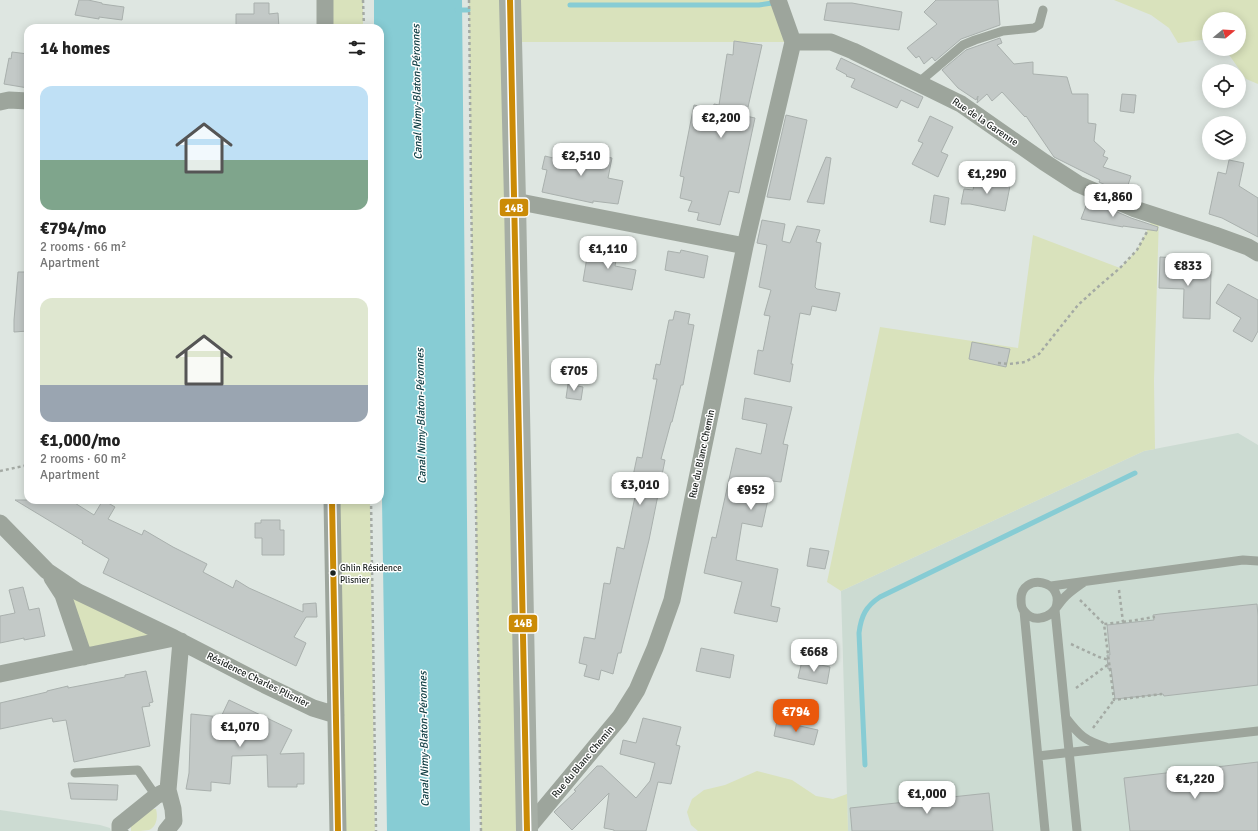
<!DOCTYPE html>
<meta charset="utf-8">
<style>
:root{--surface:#fff;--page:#f6f6f6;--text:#222;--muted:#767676;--accent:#ea580c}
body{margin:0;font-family:Signika,sans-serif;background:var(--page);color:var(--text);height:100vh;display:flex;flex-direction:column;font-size:15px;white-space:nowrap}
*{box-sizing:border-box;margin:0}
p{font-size:13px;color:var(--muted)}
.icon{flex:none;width:22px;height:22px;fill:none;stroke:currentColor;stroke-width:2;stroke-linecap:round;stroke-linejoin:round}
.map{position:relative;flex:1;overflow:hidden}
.drawer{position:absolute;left:24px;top:24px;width:360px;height:480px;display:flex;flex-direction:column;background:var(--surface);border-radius:12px;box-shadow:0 2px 10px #0003}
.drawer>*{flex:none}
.needle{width:26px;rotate:72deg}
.fabs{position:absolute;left:1202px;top:12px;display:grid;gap:8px}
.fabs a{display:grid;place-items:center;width:44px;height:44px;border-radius:50%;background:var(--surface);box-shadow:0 2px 10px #0003;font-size:20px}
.price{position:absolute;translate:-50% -34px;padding:0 9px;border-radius:8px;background:#fff;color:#222;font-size:13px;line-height:26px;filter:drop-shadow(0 1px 2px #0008)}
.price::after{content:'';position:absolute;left:50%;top:24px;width:12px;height:9px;margin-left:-6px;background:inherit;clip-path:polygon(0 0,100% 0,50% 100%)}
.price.selected{background:var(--accent);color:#fff}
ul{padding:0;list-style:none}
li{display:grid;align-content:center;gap:8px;height:212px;padding:0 16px}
li span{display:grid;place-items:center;height:124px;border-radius:12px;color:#555}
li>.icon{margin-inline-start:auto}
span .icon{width:72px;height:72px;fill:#fffc;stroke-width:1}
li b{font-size:17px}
h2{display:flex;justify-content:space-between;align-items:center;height:48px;padding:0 16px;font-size:17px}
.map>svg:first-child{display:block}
</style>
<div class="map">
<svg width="1258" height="831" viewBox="0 0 1258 831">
<rect width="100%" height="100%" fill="#dee6e1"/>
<path fill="#ccdbd2" d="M1238,433L1258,445V831H848L841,591L1144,451Z
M0,810L100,825L110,828L111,831H0Z"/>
<path fill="#d9e2bc" d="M325,0H363V28H325Z
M469,0H778L793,42H510L526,831H481L471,189Z
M1114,0H1258V84L1246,79L1225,49H1239V19H1209V39L1178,43L1169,28L1151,15Z
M1154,215L1159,216L1154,381L1155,449L1144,451L841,591L827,582L880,327L1018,348L1033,235L1120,268L1137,250L1146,233Z
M332,500H370L375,831H338Z
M78,592L158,630L157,641L84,657L66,603Z
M757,771L792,780L816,796L833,799L847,794L848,831H698L691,825L687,812L692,799L704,790L725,785Z
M150,809H156C158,816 157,827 149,830C144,831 136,831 131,831V825Z"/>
<path fill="#87ccd4" d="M374,0H462L470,831H387L380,367V28H374Z"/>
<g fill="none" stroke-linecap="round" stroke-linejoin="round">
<path stroke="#87ccd4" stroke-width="5" d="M570,5H759L772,3
M457,10H468
M865,765L859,633C861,616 866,606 880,597L1135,473"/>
</g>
<path fill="#c3c9c7" stroke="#a9b0ad" d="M79,0H88L102,3V4L124,7L122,20L99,17V19L75,15Z
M936,0H998L1000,25L961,39L935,61L932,57L924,64L919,56L916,58L907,48L937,24L924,12Z
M254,3H269V14L278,13L279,28H236V14H254Z
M827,3H852L902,12L899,30L824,20Z
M1000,38L1002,43L997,45L1014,64L1033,62V74L1067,77L1072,94H1088V123L1096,124L1094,141L1105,151L1103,156L1108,158L1103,167L1131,176L1125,194L1099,182L1100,180L1054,157L1026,116L1025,117L1002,92L992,101L987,94L977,103L978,96L976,100L958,88L942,70L966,50Z
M734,41L762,45L746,116L755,118L739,193L729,191L720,225L697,220L699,213L688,211L692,201L680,198L684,177L680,176L694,105L713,109L714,104L719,105L727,54L733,55Z
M12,52L28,54V88L4,84L9,58L11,59Z
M841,58L923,97L918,108L901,100L897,108L851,87L855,79L846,76L847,75L836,69Z
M1122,94L1136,95L1134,113L1120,111Z
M786,115L807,120L790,200L767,197Z
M930,116L953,127L941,152L948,155L938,177L912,164L923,143L918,141Z
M555,149L577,154V151L612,158L608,178L623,181L618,204L593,201V203L542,192L547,170L542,169L545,156L553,158Z
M826,157L831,158L824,204L807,202Z
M1229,160L1244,163L1239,186L1258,198V237L1222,218L1209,214L1218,172L1226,174Z
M975,180L1010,186L1005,211L970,204H961L964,189L973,190Z
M934,195L949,198L945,225L930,222Z
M1092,201L1131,218L1158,227L1157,231L1123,226V227L1081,219L1086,206L1090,207Z
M762,220L785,224L782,241L790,243L797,226L820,230L816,242L821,243L815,287L817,289L840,293L836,311L812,306L810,315L800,313L791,364H793L790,382L754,374L758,350L763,351L770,316L764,315L771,290L759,287L767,245L757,243Z
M599,246L618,250L615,266L636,270L632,290L583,281L587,257L596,259Z
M681,250L708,256L704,278L665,270L668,251L680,253Z
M1160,257L1176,258V265L1198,266L1197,270L1211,271L1210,319L1183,318L1184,289L1159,288Z
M18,272H28V331L14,332V320Z
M1228,284L1258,300V331L1252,342L1233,331L1241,318L1216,303Z
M675,311L690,314L688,324L694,325L683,385H681L672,422H671L661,459L665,460L649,540L622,648L621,653H618L613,674L601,670L599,680L584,676L587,665L579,663L584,637L595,639L604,583L610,584L617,547L624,549L639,478L633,476L637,457L642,458L657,379H653L656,364L660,365L669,320H673Z
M972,342L1010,349L1006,367L969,359Z
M568,384L583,387L581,400L566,398Z
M745,398L792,407L783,444L788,445L781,482L772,481L762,527L742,523L736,560L778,569L771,606L780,608L777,622L734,613L742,582L704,573L712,537L716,538L736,448L761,454L767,424L742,419Z
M15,500H70L94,515L103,500L115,507L108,519L142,535L144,530L173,547L207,564L203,572L233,588L236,580L249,588L303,612V604L316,603L317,617H306L294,637L306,643L296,666L103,573L109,559L82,543L83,541Z
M261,520H280V530H284V555H262V538H255V523H261Z
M810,548L829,551L825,569L807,566Z
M23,587L29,610L39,608L45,636L24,640V638L0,643V616L15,613L9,590Z
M1257,604L1258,616V685L1164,696L1163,694L1115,699L1111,668L1108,669L1107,655H1110L1107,625L1154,620L1153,615L1160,614Z
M701,648L734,655L730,678L696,671Z
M802,661L830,667L827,684L798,678Z
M146,671L153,702L149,703L150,706L142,707L150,746L74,762L66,720L53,722L52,718L0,729V703L47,692V691L68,686V688L125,677V675Z
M229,700L292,730L280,754L304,753V784H297V787H268L267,755L232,756L230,784L211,782V791L186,789L189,773L191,714L221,717Z
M643,718L681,727L676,745L680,746L671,784L658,782L646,831H614V830L604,828L609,793L572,830L554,812L576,791L574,790L597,766H602L636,798L650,781L655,763L620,754L623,740L636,743Z
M777,721L818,730L814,745L774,736Z
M1258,762V831H1130L1124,778Z
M68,783L118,785L117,800L71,799Z
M989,793L993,831H852L850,808Z"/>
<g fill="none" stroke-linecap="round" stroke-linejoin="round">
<path stroke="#a4aaa4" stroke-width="2.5" stroke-dasharray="3 3" stroke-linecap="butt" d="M363,0L364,28
M469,0L471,189L481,831
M998,363L1009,364L1025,362L1039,354L1078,305L1099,286L1120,268L1137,250L1148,230
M0,471L28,465
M371,500L376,831
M1119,590L1123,622L1104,624L1114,700L1162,694
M1080,600L1104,624
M1123,622L1155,617
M1071,644L1099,657L1109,660
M1076,688L1109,664
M1093,728L1114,700"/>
<path stroke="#9da59c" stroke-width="9" d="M918,83L963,45L975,40L1003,31L1034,28L1039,25L1043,10
M1051,586L1243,560L1258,561
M1024,611L1045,831
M1066,718C1079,735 1085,741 1106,747
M1038,756L1258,731
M75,773L138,770L156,796
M1077,831L1055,610C1068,579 1020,572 1021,600C1021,604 1022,609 1024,611C1028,616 1034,619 1040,618C1052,617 1056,607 1063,599C1069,592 1077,587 1084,582"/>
<path stroke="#9da59c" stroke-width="17" d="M325,0V28
M778,0L793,42
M793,42H831L853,51L961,104L1044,162L1078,184L1135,209L1215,235L1248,247L1258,253
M0,102L9,100L28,101
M515,201L745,246
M332,500L338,831
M0,523L47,571L78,592L174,638L265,685L313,708L336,715
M52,578L63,595L84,657
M0,674L174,638
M527,829L620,717L637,690L655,648L672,600L745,246L793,42
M120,831V825L156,796L168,790
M166,831L174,821L173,809L168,790L181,641"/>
<path stroke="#a6aea5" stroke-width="22" d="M510,0L515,201L527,831"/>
<g stroke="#fff" stroke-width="9">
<path id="bus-1" d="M510,0L527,831
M332,500L338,831"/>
</g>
<use href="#bus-1" stroke="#cb8b06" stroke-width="6"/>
</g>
<circle fill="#1b211e" stroke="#fff" stroke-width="1.5" cx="333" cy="573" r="3.5"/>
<g text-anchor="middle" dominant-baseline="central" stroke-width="3" stroke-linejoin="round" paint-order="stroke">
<g font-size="9" fill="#1b211e" stroke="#fff" text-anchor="start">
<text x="340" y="568">Ghlin Résidence<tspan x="340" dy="12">Plisnier</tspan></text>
</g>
<g font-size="10" fill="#1b211e" stroke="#fff">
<text transform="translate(985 122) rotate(34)">Rue de la Garenne</text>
<text transform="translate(702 454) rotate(-78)">Rue du Blanc Chemin</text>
<text transform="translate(258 680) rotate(26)">Résidence Charles Plisnier</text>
<text transform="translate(583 762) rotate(-50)">Rue du Blanc Chemin</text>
</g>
<g font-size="11" font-style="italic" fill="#0c3a40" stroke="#fff">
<text transform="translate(417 92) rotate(-91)">Canal Nimy-Blaton-Péronnes</text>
<text transform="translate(421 416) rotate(-91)">Canal Nimy-Blaton-Péronnes</text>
<text transform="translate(424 739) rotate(-91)">Canal Nimy-Blaton-Péronnes</text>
</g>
</g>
<g stroke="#fff" stroke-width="1.5">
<rect x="499" y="198" width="30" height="19" rx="4" fill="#cb8b06"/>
<rect x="508" y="614" width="30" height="19" rx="4" fill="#cb8b06"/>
</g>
<g font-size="11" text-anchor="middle" font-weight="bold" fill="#fff">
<text x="514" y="212">14B</text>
<text x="523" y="627">14B</text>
</g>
</svg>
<div class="fabs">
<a><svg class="needle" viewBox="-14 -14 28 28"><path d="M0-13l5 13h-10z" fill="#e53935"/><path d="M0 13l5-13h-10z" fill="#767676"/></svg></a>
<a><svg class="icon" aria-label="locate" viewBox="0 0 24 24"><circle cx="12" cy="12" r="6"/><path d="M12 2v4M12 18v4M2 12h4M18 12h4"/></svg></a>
<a><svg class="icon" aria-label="layers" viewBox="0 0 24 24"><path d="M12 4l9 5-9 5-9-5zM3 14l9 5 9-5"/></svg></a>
</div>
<b class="price" style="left:721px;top:139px">€2,200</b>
<b class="price" style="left:581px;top:177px">€2,510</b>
<b class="price" style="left:987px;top:195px">€1,290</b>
<b class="price" style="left:1113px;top:218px">€1,860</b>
<b class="price" style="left:608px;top:270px">€1,110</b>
<b class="price" style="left:1188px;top:287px">€833</b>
<b class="price" style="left:574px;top:392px">€705</b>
<b class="price" style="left:640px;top:506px">€3,010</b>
<b class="price" style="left:751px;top:511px">€952</b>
<b class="price" style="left:814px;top:673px">€668</b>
<b class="price selected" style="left:796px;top:733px">€794</b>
<b class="price" style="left:240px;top:748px">€1,070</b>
<b class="price" style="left:1195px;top:800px">€1,220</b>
<b class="price" style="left:927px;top:815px">€1,000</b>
<section class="drawer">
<h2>14 homes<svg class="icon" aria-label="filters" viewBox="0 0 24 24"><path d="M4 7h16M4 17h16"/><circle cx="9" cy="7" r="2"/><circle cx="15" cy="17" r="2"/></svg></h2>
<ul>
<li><span style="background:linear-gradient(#bfe0f5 60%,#7fa58c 0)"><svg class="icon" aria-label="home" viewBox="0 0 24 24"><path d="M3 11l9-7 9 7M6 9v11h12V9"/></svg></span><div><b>€794/mo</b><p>2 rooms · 66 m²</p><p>Apartment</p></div></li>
<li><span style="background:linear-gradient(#dfe7d0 70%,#9aa5b1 0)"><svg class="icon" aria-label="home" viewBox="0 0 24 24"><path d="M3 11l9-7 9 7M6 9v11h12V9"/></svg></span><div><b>€1,000/mo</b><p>2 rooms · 60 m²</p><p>Apartment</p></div></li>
</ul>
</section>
</div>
